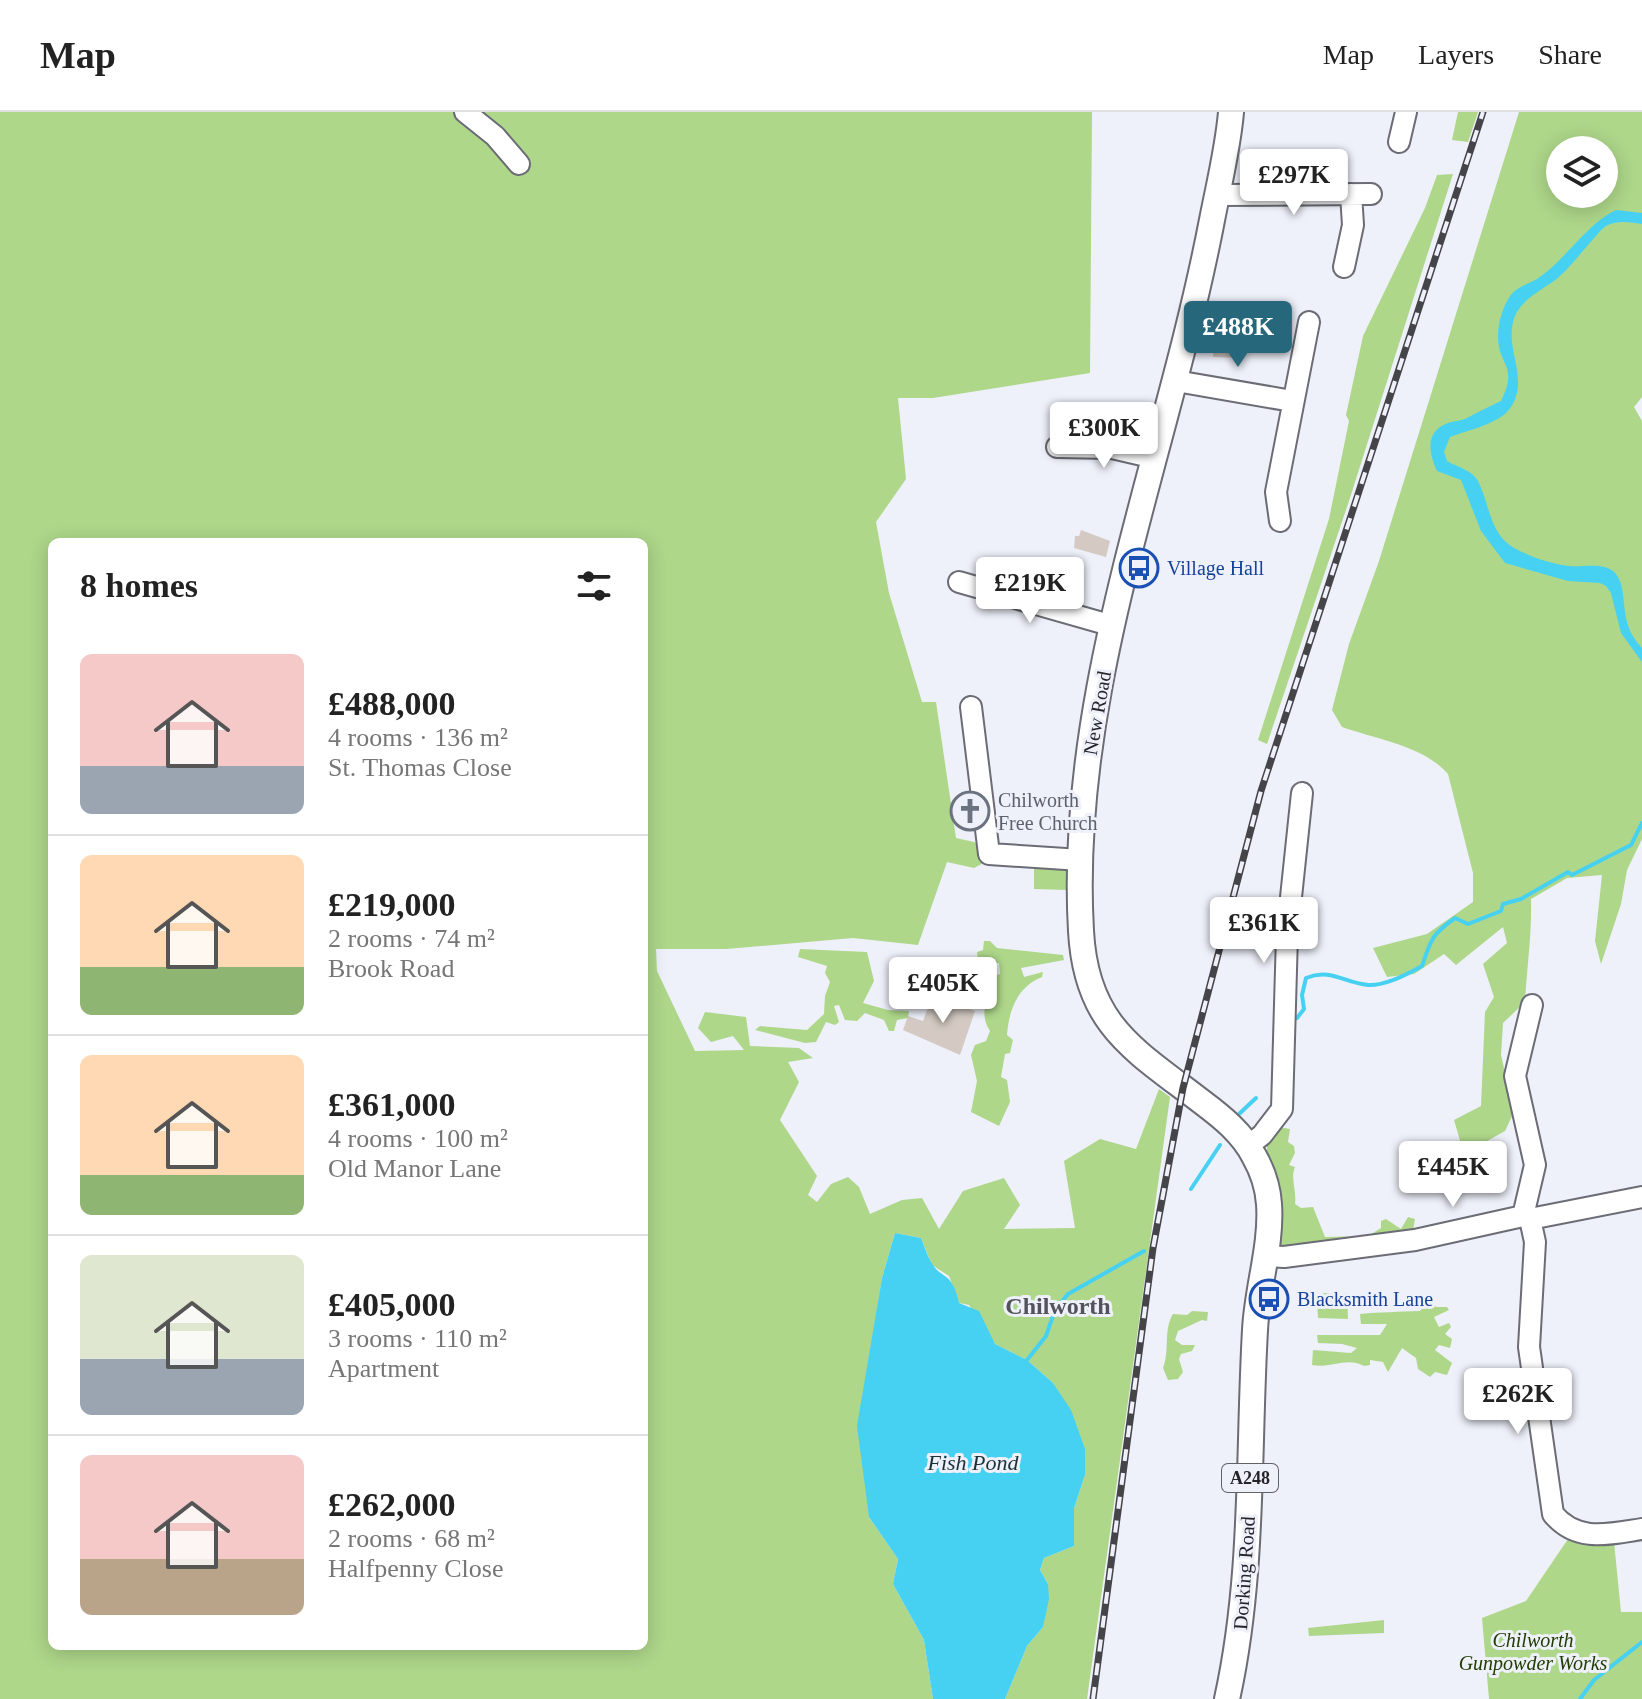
<!DOCTYPE html>
<meta charset="utf-8">
<style>
:root{--surface:#fff;--page:#f2f2f2;--text:#222;--muted:#767676;--line:#e0e0e0;--accent:#27677b}
body{margin:0;font-family:Georgia,serif;background:var(--page);color:var(--text);height:100vh;display:flex;flex-direction:column;font-size:30px;white-space:nowrap}
*{box-sizing:border-box;margin:0}
p{font-size:26px;color:var(--muted)}
.icon{flex:none;width:44px;height:44px;fill:none;stroke:currentColor;stroke-width:2;stroke-linecap:round;stroke-linejoin:round}
.map{position:relative;flex:1;overflow:hidden}
.drawer{position:absolute;left:48px;top:426px;width:600px;height:1112px;display:flex;flex-direction:column;background:var(--surface);border-radius:12px;box-shadow:0 4px 20px #0003}
.drawer>*{flex:none}
.controls{position:absolute;left:1546px;top:24px;display:grid;gap:16px}
.controls a{display:grid;place-items:center;width:72px;height:72px;border-radius:50%;background:var(--surface);box-shadow:0 4px 20px #0003;font-size:40px}
.price{position:absolute;translate:-50% -68px;padding:0 18px;border-radius:8px;background:#fff;color:#222;font-size:26px;line-height:52px;filter:drop-shadow(0 2px 4px #0008)}
.price::after{content:'';position:absolute;left:50%;top:48px;width:24px;height:18px;margin-left:-12px;background:inherit;clip-path:polygon(0 0,100% 0,50% 100%)}
.price.selected{background:var(--accent);color:#fff}
ul{padding:0;list-style:none}
li{display:flex;align-items:center;gap:24px;height:200px;padding:0 32px}
li+li{border-top:2px solid var(--line)}
li span{display:grid;place-items:center;flex:none;width:224px;height:160px;border-radius:12px;color:#555}
li>.icon{margin-inline-start:auto}
span .icon{width:96px;height:96px;fill:#fffc;stroke-width:1}
li b{font-size:34px}
h2{display:flex;justify-content:space-between;align-items:center;height:96px;padding:0 32px;font-size:34px}
header{display:flex;align-items:center;gap:48px;box-sizing:border-box;height:112px;padding:0 40px;background:var(--surface);border-bottom:2px solid var(--line)}
header strong{font-size:38px}
nav{display:flex;gap:44px;margin-inline-start:auto;font-size:28px}
.map>svg:first-child{display:block}
</style>
<header>
<strong>Map</strong>
<nav><a>Map</a><a>Layers</a><a>Share</a></nav>
</header>
<div class="map">
<svg width="1642" height="1587" viewBox="0 0 1642 1587">
<rect width="100%" height="100%" fill="#eef0fa"/>
<path fill="#aed78a" fill-rule="evenodd" d="M0,0H454L482,22L469,0H1092L1090,261L933,286H898L906,367L876,410L889,481L922,590H936L956,726L974,730L995,745L974,756L947,750L918,833L853,826L726,837H656L657,859L695,939L744,938L733,924L711,930L698,916L705,900L746,905L750,934L799,936L813,946L788,950L799,970L780,1008L817,1064L808,1083L817,1090L831,1072L848,1065L859,1075L870,1102L902,1088L922,1086L939,1117L963,1079L1004,1066L1020,1093L1004,1117L1075,1116L1064,1049L1100,1027L1136,1037L1159,977L1170,985L1087,1587H1005L1027,1534L1043,1515L1048,1472L1040,1458L1044,1446L1074,1434V1396L1085,1363L1053,1271L1027,1248L995,1232L969,1193L959,1191L949,1164L932,1153L921,1126L895,1121L882,1166L874,1218L869,1405L898,1447L893,1472L924,1528L933,1587H0ZM52,430H644V1534H52Z
M1458,0H1478L1468,30L1452,28Z
M1519,0H1642V285L1634,295L1642,309V727L1627,758L1621,792L1601,852L1595,829L1602,763L1567,766L1531,787C1532,821 1527,855 1525,890L1503,911L1501,943L1514,1000L1505,1019L1464,1042L1454,1008L1481,994L1485,900L1494,885L1483,852L1507,831L1503,815L1456,853L1444,842L1414,862L1387,865L1373,836L1427,822L1473,790V761L1448,662C1424,634 1376,627 1342,615L1332,598L1349,532L1379,449ZM1560,38H1604V82H1560Z
M1453,62L1349,389L1267,632L1258,628L1329,407L1349,309L1346,303L1363,224L1425,96L1437,63Z
M1034,751L1067,752V778L1034,777Z
M984,829H990L997,836L1063,843L1064,848L1021,856L1024,865L1043,860L1042,865C1017,875 1009,898 1007,923L1013,928L1010,941L1005,942L1001,965L1007,968L1010,990L999,1014L971,1000L977,969L971,943L975,933L986,929L990,919C979,902 987,891 991,874L965,879L963,873L1000,862L999,851L986,852L978,848L977,840L983,838Z
M800,837L867,840L874,869L863,891L888,898L909,899L908,906L897,908L894,919H889L884,908L865,901L857,909L845,908L839,893L834,894L839,910L835,913L826,910L816,930L805,931L755,918L760,914L807,918L824,902L825,884L830,870L825,861L827,854L798,845Z
M1267,1013L1290,1017L1288,1030L1294,1034L1295,1041L1289,1053L1295,1055C1290,1066 1297,1080 1295,1092L1301,1096L1313,1095L1325,1125L1368,1124L1381,1116V1109L1386,1107L1401,1117L1408,1105L1415,1107L1412,1124L1281,1141L1267,1046Z
M1323,1181H1347L1348,1207L1318,1206L1317,1189Z
M1425,1184H1430L1436,1195H1447L1449,1198L1434,1205L1439,1215L1449,1211L1451,1215L1445,1222L1452,1227L1450,1236L1439,1233L1435,1238L1452,1251L1447,1263L1435,1260L1430,1265L1418,1257L1416,1246L1402,1236L1388,1260L1383,1250L1370,1248V1253L1364,1254C1347,1244 1329,1257 1312,1253L1313,1238L1351,1241L1357,1236L1342,1232L1318,1231L1317,1223H1380L1387,1212H1361L1360,1202C1381,1200 1398,1200 1420,1199L1424,1194Z
M1192,1199L1208,1200L1207,1209L1202,1208L1178,1219L1175,1228L1182,1233H1195L1192,1239L1181,1242L1179,1247L1183,1260L1178,1267L1168,1268L1163,1256C1170,1239 1163,1218 1173,1202L1187,1203Z
M1568,1427L1614,1430L1621,1500H1642V1587H1489L1482,1506L1526,1489Z
M1384,1508V1521L1309,1524L1308,1516Z"/>
<path fill="#46d1f3" d="M1616,98L1642,101V112C1630,110 1617,108 1606,114C1600,117 1571,155 1560,164C1544,178 1518,187 1513,210C1506,240 1529,267 1511,295C1500,312 1468,318 1450,325L1444,340L1447,349C1457,355 1472,358 1478,369C1490,392 1489,423 1516,437C1531,445 1552,452 1569,454C1583,456 1605,449 1616,462C1630,481 1616,509 1642,536V550L1621,521L1611,481L1606,474L1600,471L1568,469L1505,451L1481,419L1461,368L1437,359C1429,341 1424,320 1448,311C1454,309 1461,309 1467,306C1478,300 1490,294 1501,289C1519,253 1498,254 1498,224C1498,211 1503,193 1511,183C1517,175 1528,172 1537,167C1567,147 1584,114 1616,98Z
M895,1121L921,1126C924,1133 927,1143 931,1150C942,1169 952,1158 959,1191L979,1199L995,1232L1027,1248L1053,1271L1071,1298L1085,1337V1363L1074,1396V1434L1044,1446L1040,1458L1048,1472L1049,1487L1043,1515L1027,1534L1005,1587H933L924,1528L893,1472L898,1447L869,1405L857,1314L882,1166Z"/>
<g fill="none" stroke-linecap="round" stroke-linejoin="round">
<path stroke="#46d1f3" stroke-width="4" d="M1297,906L1304,897L1302,883L1306,866C1331,856 1344,871 1368,873C1384,874 1408,862 1422,854C1431,828 1431,823 1455,806L1468,812L1501,799L1503,792L1521,787L1568,760L1572,763L1631,733L1642,711
M1239,1002L1256,986
M1191,1077L1220,1033
M1027,1248L1046,1224L1055,1198L1068,1182L1144,1139
M1580,1587L1594,1568L1642,1530"/>
</g>
<path fill="#d4cac3" d="M1247,54L1282,57V68L1247,69Z
M1214,215H1233V227L1259,228V241H1241V246L1213,245Z
M1081,418L1110,429L1106,445L1074,436L1075,424H1079Z
M935,885L975,899L960,943L903,918L908,904L923,909L930,890L933,891Z"/>
<g fill="none" stroke-linecap="round" stroke-linejoin="round">
<g stroke="#6b6c75" stroke-width="24">
<path id="minor" d="M465,0L495,24L519,52
M1399,30L1406,0
M1217,83L1371,82
M1344,155L1353,113L1351,82
M1176,269L1292,289
M1057,335L1112,336L1155,346
M1280,409L1276,380L1309,210
M959,470L1113,514
M971,595L989,742L1081,748
M1248,1034L1262,1023L1282,997L1287,823L1302,681
M1523,1104L1535,1053L1515,964L1532,893
M1530,1107L1535,1130L1529,1235L1553,1402C1577,1431 1609,1422 1642,1417
M1264,1144L1284,1145L1415,1128L1523,1104L1530,1107L1642,1085"/>
</g>
<g stroke="#6b6c75" stroke-width="28">
<path id="major" d="M1227,1587C1254,1465 1248,1341 1255,1218C1257,1176 1272,1133 1269,1092C1268,1076 1262,1058 1254,1044C1242,1021 1222,1005 1202,990C1135,938 1086,914 1081,819C1067,576 1167,343 1212,108C1219,72 1228,36 1231,0"/>
</g>
<use href="#minor" stroke="#fff" stroke-width="20"/>
<use href="#major" stroke="#fff" stroke-width="24"/>
<g stroke="#444449" stroke-width="7">
<path id="rail" d="M1093,1587L1153,1136L1183,976L1261,679L1483,0"/>
</g>
<use href="#rail" stroke="#eef0fa" stroke-width="4" stroke-dasharray="12" stroke-linecap="butt"/>
</g>
<defs>
<g id="bus-ring" transform="scale(2)"><circle r="9.5" fill="#eef0fa" stroke="#1a4fb4" stroke-width="1.5"/><path d="M-5-6H5V4H4V6H2V4H-2V6H-4V4H-5ZM-3.5-4V0h7V-4ZM-3.5 1.2v1.5H-2V1.2ZM2 1.2v1.5H3.5V1.2Z" fill="#1a4fb4"/></g>
<g id="church-ring" transform="scale(2)"><circle r="9.5" fill="#eef0fa" stroke="#6b7280" stroke-width="1.5"/><path d="M-1.2-6h2.4v3.5h3.3v2.4h-3.3V6h-2.4V-.1h-3.3v-2.4h3.3Z" fill="#6b7280"/></g>
</defs>
<g fill-rule="evenodd">
<use href="#bus-ring" x="1139" y="456"/>
<use href="#church-ring" x="970" y="699"/>
<use href="#bus-ring" x="1269" y="1187"/>
</g>
<g text-anchor="middle" dominant-baseline="central" stroke-width="6" stroke-linejoin="round" paint-order="stroke">
<rect fill="#eef0fa" stroke="#616268" stroke-width="2" x="1222" y="1352" width="56" height="28" rx="6"/>
<g font-size="18" font-weight="bold" fill="#252529">
<text x="1250" y="1366">A248</text>
</g>
<g font-size="20" fill="#164399" stroke="#eef0fa" text-anchor="start">
<text x="1167" y="456">Village Hall</text>
<text x="1297" y="1187">Blacksmith Lane</text>
</g>
<g font-size="20" fill="#252529" stroke="#eef0fa">
<text transform="translate(1097 601) rotate(-80)">New Road</text>
<text transform="translate(1244 1461) rotate(-86)">Dorking Road</text>
</g>
<g font-size="20" fill="#5b616d" stroke="#eef0fa" text-anchor="start">
<text x="998" y="688">Chilworth<tspan x="998" dy="23">Free Church</tspan></text>
</g>
<g font-size="20" font-style="italic" fill="#223d00" stroke="#eef0fa">
<text x="1533" y="1528">Chilworth<tspan x="1533" dy="23">Gunpowder Works</tspan></text>
</g>
<g font-size="22" font-style="italic" fill="#1a3137" stroke="#eef0fa">
<text x="973" y="1350">Fish Pond</text>
</g>
<g font-size="24" font-weight="bold" fill="#52535b" stroke="#eef0fa">
<text x="1058" y="1194">Chilworth</text>
</g>
</g>
</svg>
<div class="controls">
<a><svg class="icon" aria-label="layers" viewBox="0 0 24 24"><path d="M12 4l9 5-9 5-9-5zM3 14l9 5 9-5"/></svg></a>
</div>
<b class="price" style="left:1294px;top:105px">£297K</b>
<b class="price selected" style="left:1238px;top:257px">£488K</b>
<b class="price" style="left:1104px;top:358px">£300K</b>
<b class="price" style="left:1030px;top:513px">£219K</b>
<b class="price" style="left:1264px;top:853px">£361K</b>
<b class="price" style="left:943px;top:913px">£405K</b>
<b class="price" style="left:1453px;top:1097px">£445K</b>
<b class="price" style="left:1518px;top:1324px">£262K</b>
<section class="drawer">
<h2>8 homes<svg class="icon" aria-label="filters" viewBox="0 0 24 24"><path d="M4 7h16M4 17h16"/><circle cx="9" cy="7" r="2"/><circle cx="15" cy="17" r="2"/></svg></h2>
<ul>
<li><span style="background:linear-gradient(#f6c9c9 70%,#9aa5b1 0)"><svg class="icon" aria-label="home" viewBox="0 0 24 24"><path d="M3 11l9-7 9 7M6 9v11h12V9"/></svg></span><div><b>£488,000</b><p>4 rooms · 136 m²</p><p>St. Thomas Close</p></div></li>
<li><span style="background:linear-gradient(#ffd9b3 70%,#8fb573 0)"><svg class="icon" aria-label="home" viewBox="0 0 24 24"><path d="M3 11l9-7 9 7M6 9v11h12V9"/></svg></span><div><b>£219,000</b><p>2 rooms · 74 m²</p><p>Brook Road</p></div></li>
<li><span style="background:linear-gradient(#ffd9b3 75%,#8fb573 0)"><svg class="icon" aria-label="home" viewBox="0 0 24 24"><path d="M3 11l9-7 9 7M6 9v11h12V9"/></svg></span><div><b>£361,000</b><p>4 rooms · 100 m²</p><p>Old Manor Lane</p></div></li>
<li><span style="background:linear-gradient(#dfe7d0 65%,#9aa5b1 0)"><svg class="icon" aria-label="home" viewBox="0 0 24 24"><path d="M3 11l9-7 9 7M6 9v11h12V9"/></svg></span><div><b>£405,000</b><p>3 rooms · 110 m²</p><p>Apartment</p></div></li>
<li><span style="background:linear-gradient(#f6c9c9 65%,#b9a48a 0)"><svg class="icon" aria-label="home" viewBox="0 0 24 24"><path d="M3 11l9-7 9 7M6 9v11h12V9"/></svg></span><div><b>£262,000</b><p>2 rooms · 68 m²</p><p>Halfpenny Close</p></div></li>
</ul>
</section>
</div>
